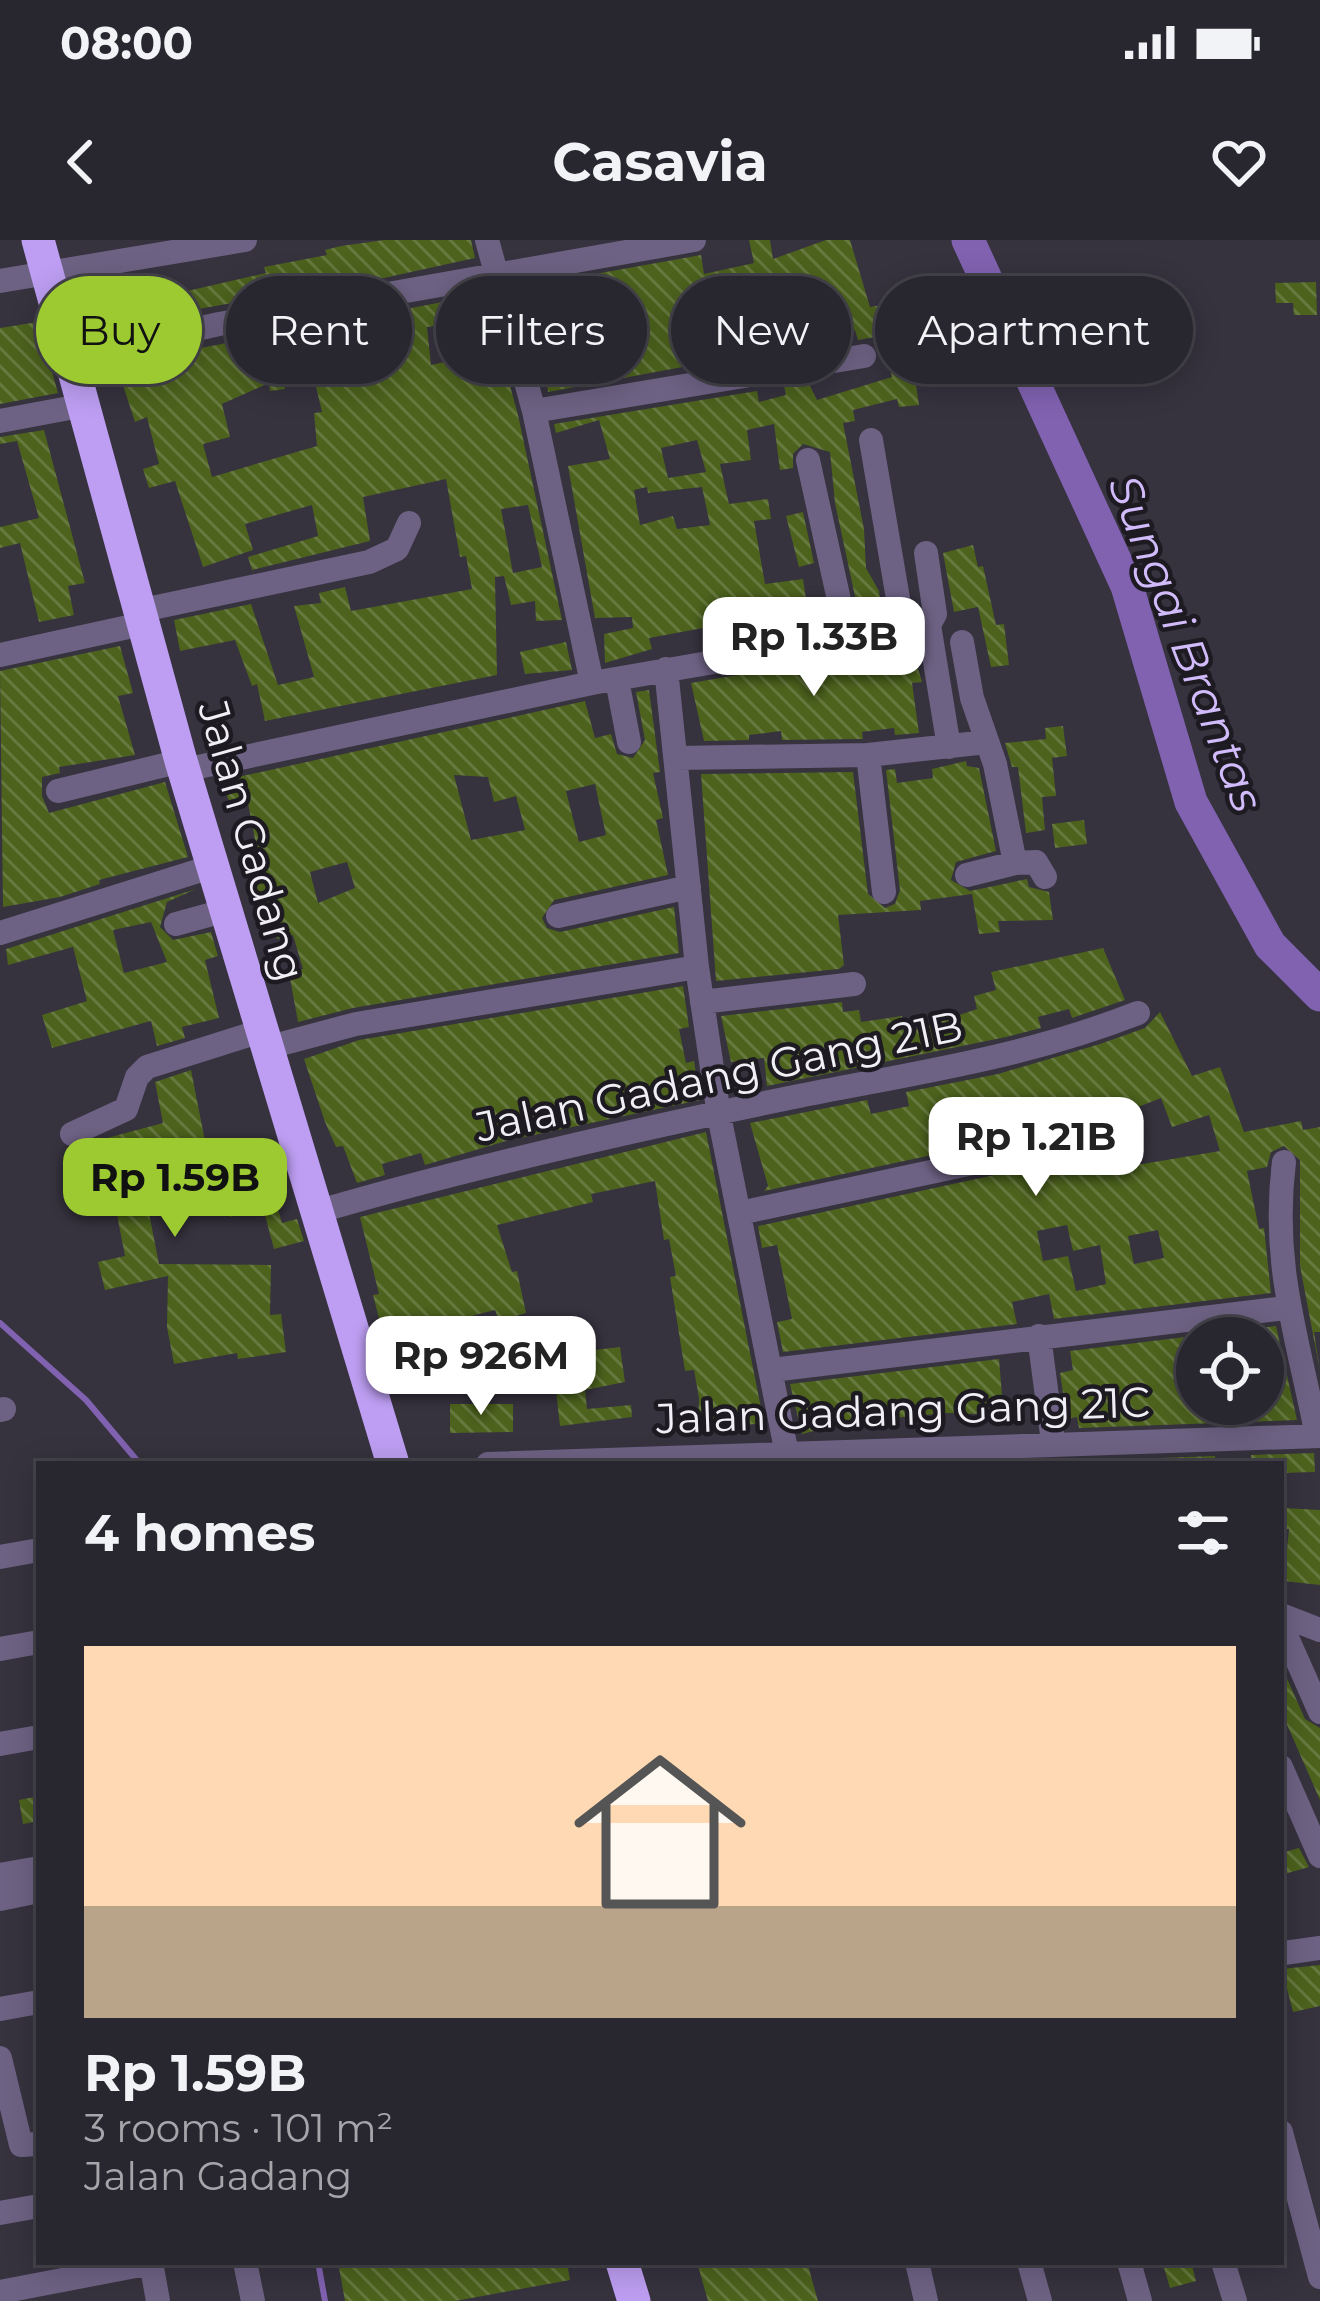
<!DOCTYPE html>
<meta charset="utf-8">
<style>
:root{--surface:#28262e;--page:#302e36;--text:#f1f3f6;--muted:#a5a5aa;--line:#44434a;--accent:#9dca30}
body{margin:0;font-family:Montserrat,sans-serif;background:var(--page);color:var(--text);height:100vh;display:flex;flex-direction:column;font-size:45px;white-space:nowrap}
*{box-sizing:border-box;margin:0}
p{font-size:39px;color:var(--muted)}
.icon{flex:none;width:66px;height:66px;fill:none;stroke:currentColor;stroke-width:2;stroke-linecap:round;stroke-linejoin:round}
.map{position:relative;flex:1;overflow:hidden}
.panel{position:absolute;left:36px;top:1221px;width:1248px;height:804px;display:flex;flex-direction:column;background:var(--surface);border-radius:0px;box-shadow:0 6px 30px #0003,0 0 0 3px var(--line)}
.panel>*{flex:none}
.top-card{position:absolute;left:36px;top:36px;width:1248px;height:108px;display:flex;gap:24px}
.fabs{position:absolute;left:1176px;top:1077px;display:grid;gap:24px}
.fabs a{display:grid;place-items:center;width:108px;height:108px;border-radius:50%;background:var(--surface);box-shadow:0 6px 30px #0003,0 0 0 3px var(--line);font-size:60px}
.price{position:absolute;translate:-50% -102px;padding:0 27px;border-radius:24px;background:#fff;color:#222;font-size:39px;line-height:78px;filter:drop-shadow(0 3px 6px #0008)}
.price::after{content:'';position:absolute;left:50%;top:72px;width:36px;height:27px;margin-left:-18px;background:inherit;clip-path:polygon(0 0,100% 0,50% 100%)}
.price.on{background:var(--accent);color:#111}
ul{padding:0;list-style:none}
li{display:grid;align-content:center;gap:24px;height:636px;padding:0 48px}
li span{display:grid;place-items:center;height:372px;border-radius:0px;color:#555}
li>.icon{margin-inline-start:auto}
span .icon{width:216px;height:216px;fill:#fffc;stroke-width:1}
li b{font-size:51px}
h2{display:flex;justify-content:space-between;align-items:center;height:144px;padding:0 48px;font-size:51px}
.chip{padding:0 42px;border-radius:54px;background:var(--surface);box-shadow:0 6px 30px #0003,0 0 0 3px var(--line);font-size:42px;line-height:108px}
.chip.on{background:var(--accent);color:#111}
.status{display:flex;justify-content:space-between;align-items:center;height:84px;padding:0 60px;background:var(--surface);direction:ltr}
.status svg{height:33px;fill:currentColor}
header{display:flex;justify-content:space-between;align-items:center;height:156px;padding:0 48px;background:var(--surface);font-size:54px;font-weight:700}
.map>svg:first-child{display:block}
</style>
<div class="status"><b>08:00</b><svg viewBox="0 0 49 12"><path d="M0 12V9h3v3zM5 12V6h3v6zM10 12V3h3v9zM15 12V0h3v12zM26 1h20v11H26zM47 4h2v5h-2z"/></svg></div>
<header><svg class="icon" aria-label="back" viewBox="0 0 24 24"><path d="M15 5l-7 7 7 7"/></svg>Casavia<svg class="icon" aria-label="heart" viewBox="0 0 24 24"><path d="M12 20l-8-8c-3-5 5-10 8-4 3-6 11-1 8 4z"/></svg></header>
<div class="map">
<svg width="1320" height="2061" viewBox="0 0 1320 2061">
<defs>
<pattern id="building-back-hatch" width="6" height="6" patternUnits="userSpaceOnUse" patternTransform="scale(3)"><rect width="6" height="6" fill="#4c621d"/><path d="M-1 5l2 2M0 0l6 6M5-1l2 2" fill="none" stroke="#66793e"/></pattern>
</defs>
<rect width="100%" height="100%" fill="#36323e"/>
<g fill="none" stroke-linecap="round" stroke-linejoin="round">
<path stroke="#8162b1" stroke-width="6" d="M0,1083L86,1160L140,1224
M318,2022L325,2061"/>
<path stroke="#8162b1" stroke-width="33" d="M968,0L1127,346L1191,562L1270,705L1320,755"/>
</g>
<path fill="url(#building-back-hatch)" fill-rule="evenodd" d="M384,0H471L475,18L384,38L357,40L356,33L299,51L193,70L105,93L100,71L266,33L264,27L327,15L325,10L341,6Z
M749,0H770L773,19L826,0H850L870,67L887,64L893,94L858,100L855,90L822,98L814,64L755,75L763,112L548,152L543,101L533,73L525,76L517,48L701,15L704,34L754,23Z
M1316,42L1317,75H1294L1293,63H1276L1275,43Z
M485,54L518,175L562,380L536,381L535,361L511,365L504,336L495,337L497,435L265,481L257,444L252,446L235,400L180,411L174,380L251,364L278,445L314,437L294,366L321,363L319,353L345,347L351,371L472,349L466,316L460,317L446,239L363,257L370,301L252,330L248,317L318,296L312,265L245,284L253,310L203,327L175,241L149,248L143,229L159,224L147,177L135,182L116,124ZM453,84L463,118L431,125L427,87ZM313,134L322,172L314,173L317,206L212,237L203,204L230,197L222,164L269,143L270,151L285,149L283,140ZM528,265L542,327L513,333L501,269Z
M38,82L58,153L0,164V88Z
M901,109L908,139L915,138L919,165L899,167L897,159L853,170L855,181L843,183L864,289L866,328L879,351L882,376L861,380L859,375L835,263L830,212L803,204L793,214V228L780,230L774,184L747,190L751,220L720,224L729,264L768,259L771,279L754,281L765,344L803,339L806,359L760,365L764,387L731,391L732,402L716,405L714,386L649,398L652,409L605,423L604,394L633,388L632,377L595,378L568,226L610,219L599,180L556,193L554,184L757,151L759,162L786,155L784,146L808,142L817,160L892,137L886,112ZM697,200L706,232L668,238L661,208ZM647,247L648,253L702,247L710,285L677,289L673,276L640,285L634,250Z
M44,190L85,343L68,346L74,375L39,382L20,303L0,308V287L39,278L17,201L0,204V197Z
M803,272L814,323L799,327L786,276Z
M973,305L978,327L983,326L996,385L1004,384L1009,425L991,427L978,367L954,372L943,313Z
M566,402L572,430L525,434L520,412Z
M911,405L922,442L912,443L919,493L895,495L894,488L862,492L863,499L782,500L781,491L749,495V500L704,501L691,443Z
M120,406L133,453L118,456L135,515L59,527L60,533L42,537V556L49,573L165,542L188,617L99,640L100,644L60,657L3,667L0,431Z
M649,450L660,532L653,533L663,578L656,580L668,635L554,660L542,678L547,688L560,692L674,667L679,713L353,768L298,782L289,733L303,729L293,695L277,699L267,662L260,664L251,622L259,620L248,563L233,569L220,541L585,461L595,498L611,494L617,514L633,518L645,500L636,452ZM454,535L488,537L494,562L516,556L525,590L471,600ZM595,544L606,595L579,602L566,551ZM347,622L355,648L318,663L310,632Z
M1063,486L1067,516L1052,518L1056,556L1042,557L1045,590L1026,593L1018,527H1012L1005,503L1046,499L1045,488Z
M966,521L967,526L979,528L996,611L956,622L951,640L970,651L1027,639L1029,647L1049,652L1053,680L998,681L1000,692L979,694L972,654L920,661L921,670L838,675L844,725L839,729L716,741L701,534L853,532L868,654L885,668L895,664L900,650L886,530L895,529L897,543L933,538L932,529Z
M1084,580L1087,604L1055,608L1052,584Z
M196,649L167,662L160,687L173,700L211,692L218,716L205,720L219,778L182,787L185,798L157,806L151,781L52,808L42,775L87,761L73,707L8,725L6,709ZM151,682L167,722L124,733L113,690Z
M1103,708L1125,760L1072,778L1069,769L1038,777L1041,788L1006,797L767,846L764,818L731,822L721,776L842,762L843,772L859,770L861,782L902,776L904,794L977,769L974,756L996,750L991,732Z
M683,746L689,787L679,789L686,823L694,821L700,860L506,901L425,925L421,913L382,924L385,935L357,943L343,906L336,907L325,882L304,819L359,800Z
M1160,772L1192,836L1220,827L1244,892L1301,881L1303,890L1320,887V1092H1314L1320,1131L1300,1026V920L1284,906L1271,912L1267,927L1247,931L1259,989L1264,988L1271,1053L1054,1079L1049,1054L1012,1062L1017,1084L783,1112L777,1082L792,1079L777,1005L762,1008L758,986L1013,931L1026,913L1021,903L1007,899L764,951L768,946L750,883L867,860L871,874L909,866L906,852L998,834L1100,804L1145,788ZM1161,858L1172,887L1209,875L1220,911L1076,935L1073,926L1142,899L1133,869ZM1067,985L1073,1011L1100,1005L1106,1044L1076,1051L1068,1016L1043,1021L1037,991ZM1158,990L1164,1018L1134,1024L1128,996Z
M191,830L205,901L147,912L155,956L146,958L159,1024L271,1025L270,1075L281,1074L286,1112L238,1119L237,1113L174,1124L167,1087L168,1036L105,1050L98,1022L125,1016L115,964L78,971L66,909L163,883L155,842Z
M706,892L764,1183L698,1190L699,1158L694,1130L685,1131L670,1037L676,1036L669,999L664,1000L655,941L591,954L593,962L497,985L512,1032L517,1031L526,1073L499,1081L495,1070L384,1098L373,1055L379,1054L360,977Z
M271,945L282,983L297,979L304,1001L274,1009L263,968L230,977L224,959Z
M1276,1086L1297,1180L1079,1188L1077,1177L1067,1179L1060,1133L1073,1130L1070,1111ZM1197,1098H1263V1164H1190L1186,1137L1197,1134Z
M620,1107L625,1142L585,1150L587,1169L631,1165L632,1177L560,1186L552,1115Z
M999,1119L1004,1180L979,1182L978,1174L948,1173L892,1178L893,1185L871,1188L869,1177L802,1194L790,1144Z
M450,1164H513V1192L450,1193Z
M1314,1213L1315,1232L1281,1233V1224H1251V1215Z
M1215,1216V1224H1131V1219Z
M1284,1268L1320,1270V1345L1284,1341L1289,1289H1284Z
M1281,1425L1305,1479L1320,1488V1560L1281,1471Z
M39,1556V1581L23,1584L19,1560Z
M1299,1608L1309,1627L1281,1635V1613Z
M1320,1725V1766L1293,1772L1282,1729Z
M338,2022H567L570,2040L455,2061H345Z
M697,2022H807L818,2061H708Z
M1191,2022L1196,2041L1170,2048L1164,2028Z"/>
<g fill="none" stroke-linecap="round" stroke-linejoin="round">
<path stroke="#6e6284" stroke-width="24" d="M487,0L534,171L592,443
M0,41L245,0
M67,118L219,84L694,0
M534,171L864,116
M0,181L80,166
M871,200L903,388
M808,220L847,396
M926,313L935,374L929,385
M138,371L369,322L397,309L409,283
M929,385L949,507
M962,402L972,458L995,524L1015,623L1036,622L1045,637
M0,415L142,384
M666,429L697,727L719,875L789,1224
M617,440L629,502
M868,515L884,652
M676,518L868,515L987,502
M184,530L592,443L929,385
M58,551L181,521
M967,635L1015,623
M558,676L689,647
M176,684L227,670
M0,693L214,626
M702,762L854,744
M266,808L356,784L697,727
M72,894L126,869L137,837L147,827L261,791
M1284,922C1271,1025 1298,1098 1317,1196
M316,972C473,926 633,890 794,857C914,833 1023,818 1138,773
M740,973L1010,915
M1039,1096L1053,1202
M772,1130L1286,1068
M0,1170L4,1169
M488,1224L1320,1196
M0,1317L39,1310
M1281,1375L1320,1390
M1281,1384L1320,1472
M0,1409L39,1402
M0,1504L39,1497
M1281,1527L1320,1616
M0,1635L39,1628
M0,1659L39,1651
M1284,1713L1320,1708
M0,1769L39,1762
M0,1818L21,1905L39,1904
M1281,1892L1320,2037
M0,1973L39,1966
M151,2022L158,2061
M245,2022L253,2061
M917,2022L926,2061
M1029,2022L1040,2061
M1129,2022L1140,2061
M1223,2022L1235,2061
M0,2052L151,2023"/>
<path stroke="#bd9ef2" stroke-width="33" d="M38,0L181,521L393,1224
M622,2022L634,2061"/>
</g>
<g text-anchor="middle" dominant-baseline="central" stroke-width="9" stroke-linejoin="round" paint-order="stroke">
<g font-size="42" fill="#f1eff6" stroke="#1d1b21">
<text transform="translate(252 601) rotate(74)">Jalan Gadang</text>
<text transform="translate(719 836) rotate(-12)">Jalan Gadang Gang 21B</text>
<text transform="translate(903 1170) rotate(-2)">Jalan Gadang Gang 21C</text>
</g>
<g font-size="45" font-style="italic" fill="#d1bbfb" stroke="#1d1b21">
<text transform="translate(1187 403) rotate(69)">Sungai Brantas</text>
</g>
</g>
</svg>
<div class="fabs">
<a><svg class="icon" aria-label="locate" viewBox="0 0 24 24"><circle cx="12" cy="12" r="6"/><path d="M12 2v4M12 18v4M2 12h4M18 12h4"/></svg></a>
</div>
<b class="price" style="left:814px;top:459px">Rp 1.33B</b>
<b class="price" style="left:1036px;top:959px">Rp 1.21B</b>
<b class="price on" style="left:175px;top:1000px">Rp 1.59B</b>
<b class="price" style="left:481px;top:1178px">Rp 926M</b>
<div class="top-card">
<a class="chip on">Buy</a>
<a class="chip">Rent</a>
<a class="chip">Filters</a>
<a class="chip">New</a>
<a class="chip">Apartment</a>
</div>
<section class="panel">
<h2>4 homes<svg class="icon" aria-label="filters" viewBox="0 0 24 24"><path d="M4 7h16M4 17h16"/><circle cx="9" cy="7" r="2"/><circle cx="15" cy="17" r="2"/></svg></h2>
<ul>
<li><span style="background:linear-gradient(#ffd9b3 70%,#b9a48a 0)"><svg class="icon" aria-label="home" viewBox="0 0 24 24"><path d="M3 11l9-7 9 7M6 9v11h12V9"/></svg></span><div><b>Rp 1.59B</b><p>3 rooms · 101 m²</p><p>Jalan Gadang</p></div></li>
</ul>
</section>
</div>
